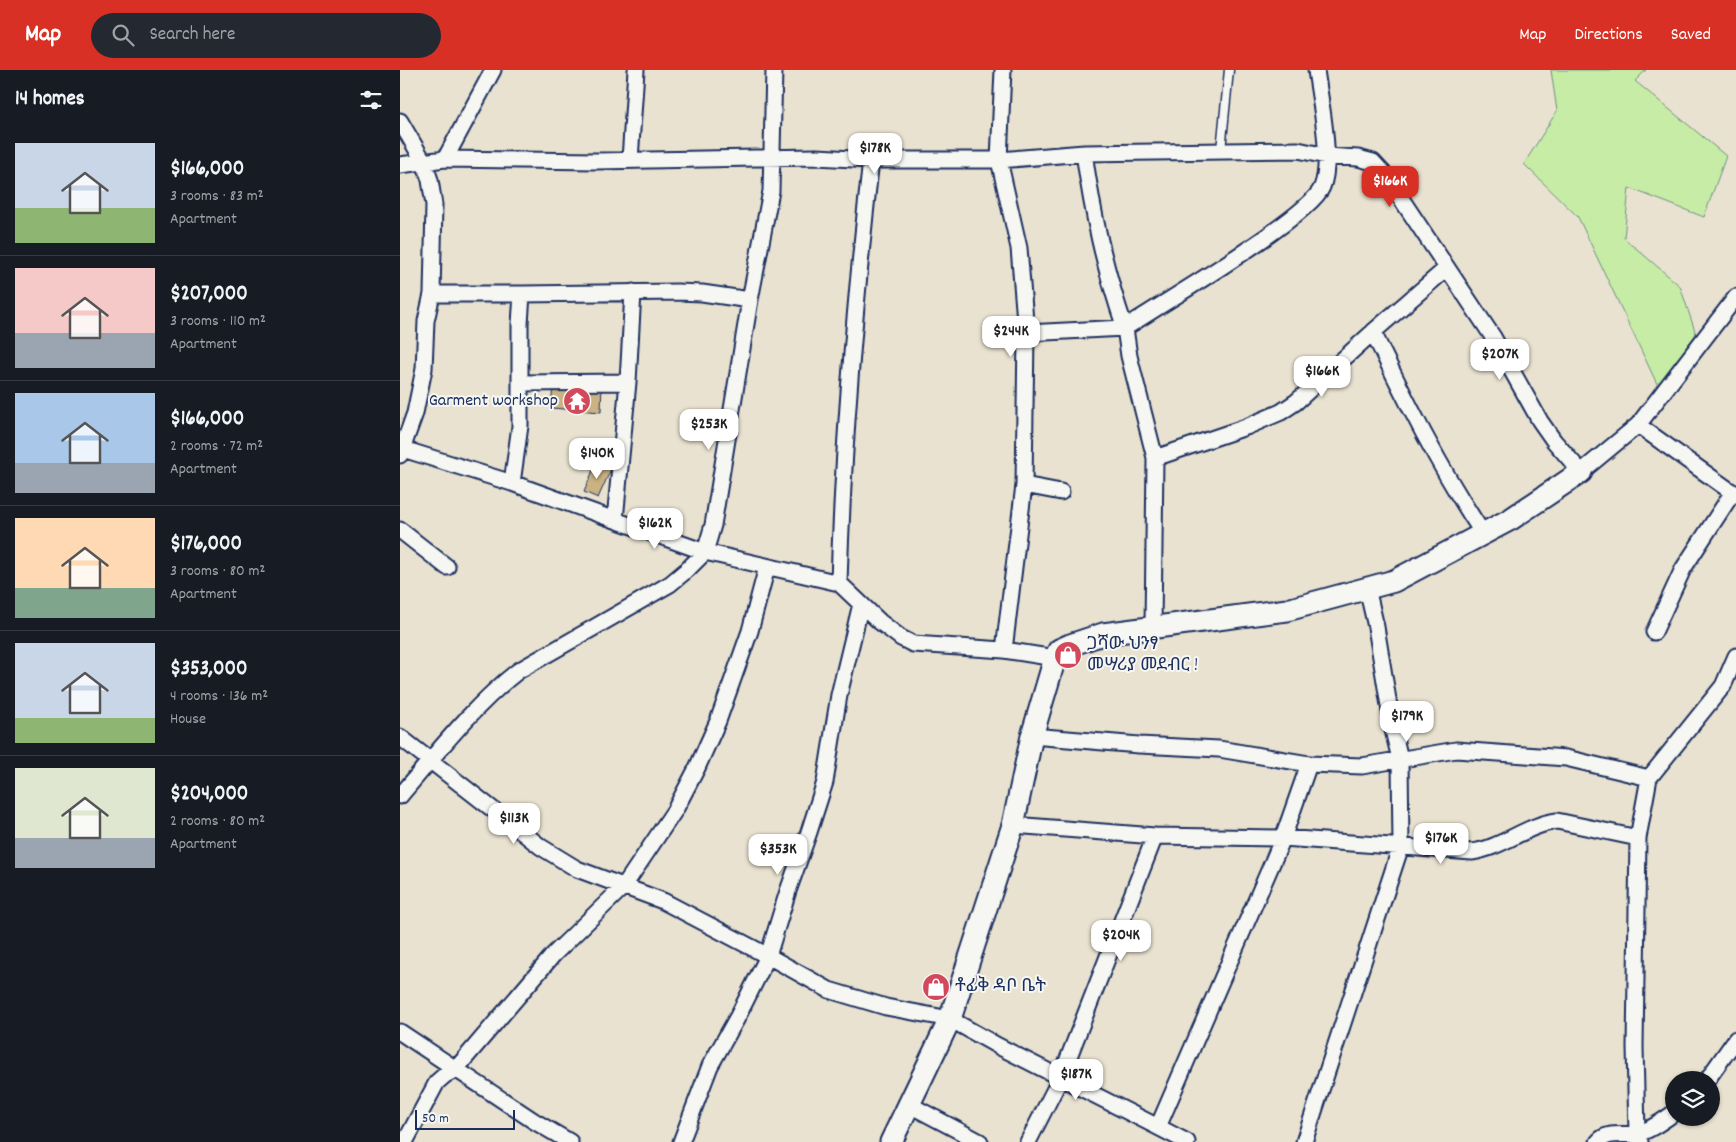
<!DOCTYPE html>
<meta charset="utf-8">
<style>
:root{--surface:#171b24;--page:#242831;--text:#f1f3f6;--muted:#9ea1a6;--line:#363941;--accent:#d93025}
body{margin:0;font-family:Dekko,"Noto Sans Ethiopic",sans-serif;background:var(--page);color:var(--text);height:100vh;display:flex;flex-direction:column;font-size:19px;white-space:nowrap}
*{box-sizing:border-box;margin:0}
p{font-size:16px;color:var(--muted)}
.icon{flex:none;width:28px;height:28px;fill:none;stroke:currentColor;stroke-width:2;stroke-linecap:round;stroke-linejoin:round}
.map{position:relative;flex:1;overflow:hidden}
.details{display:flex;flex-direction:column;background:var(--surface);width:400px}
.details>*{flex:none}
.fabs{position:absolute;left:1265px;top:1001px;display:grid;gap:10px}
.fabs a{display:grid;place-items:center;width:55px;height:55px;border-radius:50%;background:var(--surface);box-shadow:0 1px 4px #0004;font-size:25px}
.scale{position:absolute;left:15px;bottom:12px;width:100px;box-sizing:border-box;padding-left:5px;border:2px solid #1b2f5e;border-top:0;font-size:14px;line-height:18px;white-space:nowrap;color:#1b2f5e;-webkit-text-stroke:4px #f6f6f2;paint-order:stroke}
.price{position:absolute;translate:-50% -42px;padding:0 11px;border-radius:10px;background:#fff;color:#222;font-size:16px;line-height:32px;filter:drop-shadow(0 1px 2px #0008)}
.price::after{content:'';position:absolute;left:50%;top:30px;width:15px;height:11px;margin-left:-8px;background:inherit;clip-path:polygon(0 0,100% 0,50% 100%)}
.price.current{background:var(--accent);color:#fff}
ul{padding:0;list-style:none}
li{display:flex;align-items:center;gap:15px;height:125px;padding:0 15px}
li+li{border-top:1px solid var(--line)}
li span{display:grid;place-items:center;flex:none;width:140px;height:100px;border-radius:0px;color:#555}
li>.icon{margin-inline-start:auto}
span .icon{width:60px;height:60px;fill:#fffc;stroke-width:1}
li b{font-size:21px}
h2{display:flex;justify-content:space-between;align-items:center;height:60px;padding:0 15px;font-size:21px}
header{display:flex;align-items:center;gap:30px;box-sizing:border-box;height:70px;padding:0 25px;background:var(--accent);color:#fff}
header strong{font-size:24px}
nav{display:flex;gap:28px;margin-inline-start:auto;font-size:18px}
.search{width:350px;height:45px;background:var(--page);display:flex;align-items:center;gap:12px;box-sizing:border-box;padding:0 18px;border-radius:28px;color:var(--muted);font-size:19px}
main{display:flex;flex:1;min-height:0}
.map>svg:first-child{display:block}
</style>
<header>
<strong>Map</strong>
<div class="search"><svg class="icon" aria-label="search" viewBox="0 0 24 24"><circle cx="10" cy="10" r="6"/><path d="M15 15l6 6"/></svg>Search here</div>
<nav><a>Map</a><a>Directions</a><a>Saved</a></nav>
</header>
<main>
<section class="details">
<h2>14 homes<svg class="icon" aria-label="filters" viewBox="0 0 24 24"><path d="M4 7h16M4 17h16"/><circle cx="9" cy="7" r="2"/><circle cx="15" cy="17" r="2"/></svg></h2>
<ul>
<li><span style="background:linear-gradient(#c9d6e8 65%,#8fb573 0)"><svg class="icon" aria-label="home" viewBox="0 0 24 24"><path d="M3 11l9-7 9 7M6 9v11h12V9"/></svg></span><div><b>$166,000</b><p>3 rooms · 83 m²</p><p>Apartment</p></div></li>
<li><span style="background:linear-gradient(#f6c9c9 65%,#9aa5b1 0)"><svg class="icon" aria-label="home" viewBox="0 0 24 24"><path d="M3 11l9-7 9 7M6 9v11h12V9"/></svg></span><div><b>$207,000</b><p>3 rooms · 110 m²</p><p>Apartment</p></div></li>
<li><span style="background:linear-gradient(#a9c7e8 70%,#9aa5b1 0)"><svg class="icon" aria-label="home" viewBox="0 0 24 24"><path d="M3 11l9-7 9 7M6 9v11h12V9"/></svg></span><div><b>$166,000</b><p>2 rooms · 72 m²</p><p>Apartment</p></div></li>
<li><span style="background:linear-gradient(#ffd9b3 70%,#7fa58c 0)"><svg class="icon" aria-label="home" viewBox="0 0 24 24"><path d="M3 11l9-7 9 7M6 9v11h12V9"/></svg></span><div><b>$176,000</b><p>3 rooms · 80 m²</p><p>Apartment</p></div></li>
<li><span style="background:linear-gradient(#c9d6e8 75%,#8fb573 0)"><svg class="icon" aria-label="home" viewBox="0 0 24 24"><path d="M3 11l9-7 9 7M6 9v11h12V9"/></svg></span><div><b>$353,000</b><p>4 rooms · 136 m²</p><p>House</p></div></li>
<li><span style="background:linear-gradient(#dfe7d0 70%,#9aa5b1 0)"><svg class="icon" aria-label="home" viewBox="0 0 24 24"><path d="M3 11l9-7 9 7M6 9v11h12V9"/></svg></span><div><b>$204,000</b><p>2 rooms · 80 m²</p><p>Apartment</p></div></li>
</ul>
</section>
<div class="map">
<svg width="1336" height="1072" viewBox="0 0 1336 1072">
<rect width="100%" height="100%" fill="#e9e2d0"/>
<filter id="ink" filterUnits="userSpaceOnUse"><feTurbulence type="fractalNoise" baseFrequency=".02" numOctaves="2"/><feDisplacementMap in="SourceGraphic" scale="10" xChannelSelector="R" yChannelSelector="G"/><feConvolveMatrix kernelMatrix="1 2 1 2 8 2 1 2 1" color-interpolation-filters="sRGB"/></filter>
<g filter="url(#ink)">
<path fill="#c6eca6" stroke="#708e82" d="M1151,0H1246L1235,11L1326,86L1304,147L1229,118L1224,168L1280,216L1296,264L1258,316L1178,147L1124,94L1157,41Z"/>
<path fill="#cab282" stroke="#1b2f5e" d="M202,314L201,342L151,338L153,315Z
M196,393L211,399L198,428L184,422Z"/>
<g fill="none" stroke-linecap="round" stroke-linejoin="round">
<g stroke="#1b2f5e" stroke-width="11">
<path id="lane" d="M821,80L829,0"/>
</g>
<g stroke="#1b2f5e" stroke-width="19">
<path id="street" d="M603,0L599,90L619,178L626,263L624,415L604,580
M0,51L24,92L30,110L34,135L32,224L26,251L24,299L15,343L0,385
M45,89L93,0
M230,90L236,0
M0,95L45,89L196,91L417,87L471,90H599L684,83L898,80L926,86L958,88L973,92L986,106L1093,267L1140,351L1154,371L1181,402L1238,355L1336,227
M350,230L371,121L374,0
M973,262C1006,331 1041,401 1084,465
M626,263L725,258C704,197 693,145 684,83
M121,313L228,312
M1238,355L1336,425
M3,379L112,413L215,450L228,312L233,222
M755,388L846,357L881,342L896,332L973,262L1047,198
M112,413L120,356V254L122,224
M624,415L661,422
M215,450L305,482L439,513L480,552L501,568L513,574L604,580L655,588
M0,460L47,497
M439,513C443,372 455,231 471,90
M753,558L755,388L729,286L725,258C759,235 910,147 922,117C933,90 920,30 916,0
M1254,562L1283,499L1333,422
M632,666L739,675L819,679L909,694L962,696L1056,680L1166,688L1249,708L1323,616L1336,586
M0,667L141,777L177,799L263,831L368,886L429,920L486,937L550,949L598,976L758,1057L883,768L909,694
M0,726C36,684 74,635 118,601L270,514L288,499L305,482L313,455L350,230L302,223L277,222L122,224H32
M613,755L755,766L883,768L1072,782C1102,778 1126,755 1157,751L1238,768L1249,708
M1238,768L1235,977L1237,1064L1240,1072
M0,962L134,1051L170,1072
M1307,1010L1336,969
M510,1035L580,1072
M758,1057L787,1072
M5,1072L37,1012L45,1005L55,1000L154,884L224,816L275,740L297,698L318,651L350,561L367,497
M281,1072L310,996L337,948L368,886L388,821L409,762L425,712L439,625L461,534
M628,1072L661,1007L755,766
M904,1072L1001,776L1000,689L993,660L976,557L967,518
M1198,1072C1207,1061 1223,1066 1236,1064C1248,1062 1264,1050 1274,1043"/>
</g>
<g stroke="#1b2f5e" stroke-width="25">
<path id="secondary" d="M491,1072L550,949L613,755L632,666L655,588L659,580L670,575L703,564L887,540L994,511L1111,449L1181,402"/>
</g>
<use href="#lane" stroke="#f6f6f2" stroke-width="8"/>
<use href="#street" stroke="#f6f6f2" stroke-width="15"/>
<use href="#secondary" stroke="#f6f6f2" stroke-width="21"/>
</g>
</g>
<defs>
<g id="temple-disc" transform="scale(1.4375)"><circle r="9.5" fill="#d1495b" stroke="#f6f6f2"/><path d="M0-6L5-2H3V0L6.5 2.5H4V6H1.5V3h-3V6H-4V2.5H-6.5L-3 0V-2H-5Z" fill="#fff"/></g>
<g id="shop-disc" transform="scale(1.4375)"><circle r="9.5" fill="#d1495b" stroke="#f6f6f2"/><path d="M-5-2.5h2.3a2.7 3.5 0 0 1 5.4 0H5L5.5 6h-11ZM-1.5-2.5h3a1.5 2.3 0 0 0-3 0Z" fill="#fff"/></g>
</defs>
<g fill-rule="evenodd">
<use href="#temple-disc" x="177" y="331"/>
<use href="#shop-disc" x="668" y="585"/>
<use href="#shop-disc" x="536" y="917"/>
</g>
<g text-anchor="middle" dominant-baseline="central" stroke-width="4" stroke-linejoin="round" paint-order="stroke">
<g font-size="18" fill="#1b2f5e" stroke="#f6f6f2" text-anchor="start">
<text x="158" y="331" text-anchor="end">Garment workshop</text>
<text x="687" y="575">ጋሻው ህንፃ<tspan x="687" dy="21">መሣሪያ መደብር !</tspan></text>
<text x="555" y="917">ቶፊቅ ዳቦ ቤት</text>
</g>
</g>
</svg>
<div class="fabs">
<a><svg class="icon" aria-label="layers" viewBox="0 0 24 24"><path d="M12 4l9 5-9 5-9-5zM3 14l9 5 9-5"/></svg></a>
</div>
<div class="scale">50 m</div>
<b class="price" style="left:475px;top:105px">$178K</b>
<b class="price current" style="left:990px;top:138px">$166K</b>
<b class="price" style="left:611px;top:288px">$244K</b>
<b class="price" style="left:1100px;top:311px">$207K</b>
<b class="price" style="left:922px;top:328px">$166K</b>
<b class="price" style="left:309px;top:381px">$253K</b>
<b class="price" style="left:197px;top:410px">$140K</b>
<b class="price" style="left:255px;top:480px">$162K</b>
<b class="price" style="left:1007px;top:673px">$179K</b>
<b class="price" style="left:114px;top:775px">$113K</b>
<b class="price" style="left:1041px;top:795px">$176K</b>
<b class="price" style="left:378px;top:806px">$353K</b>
<b class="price" style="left:721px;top:892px">$204K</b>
<b class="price" style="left:676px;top:1031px">$187K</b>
</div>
</main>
